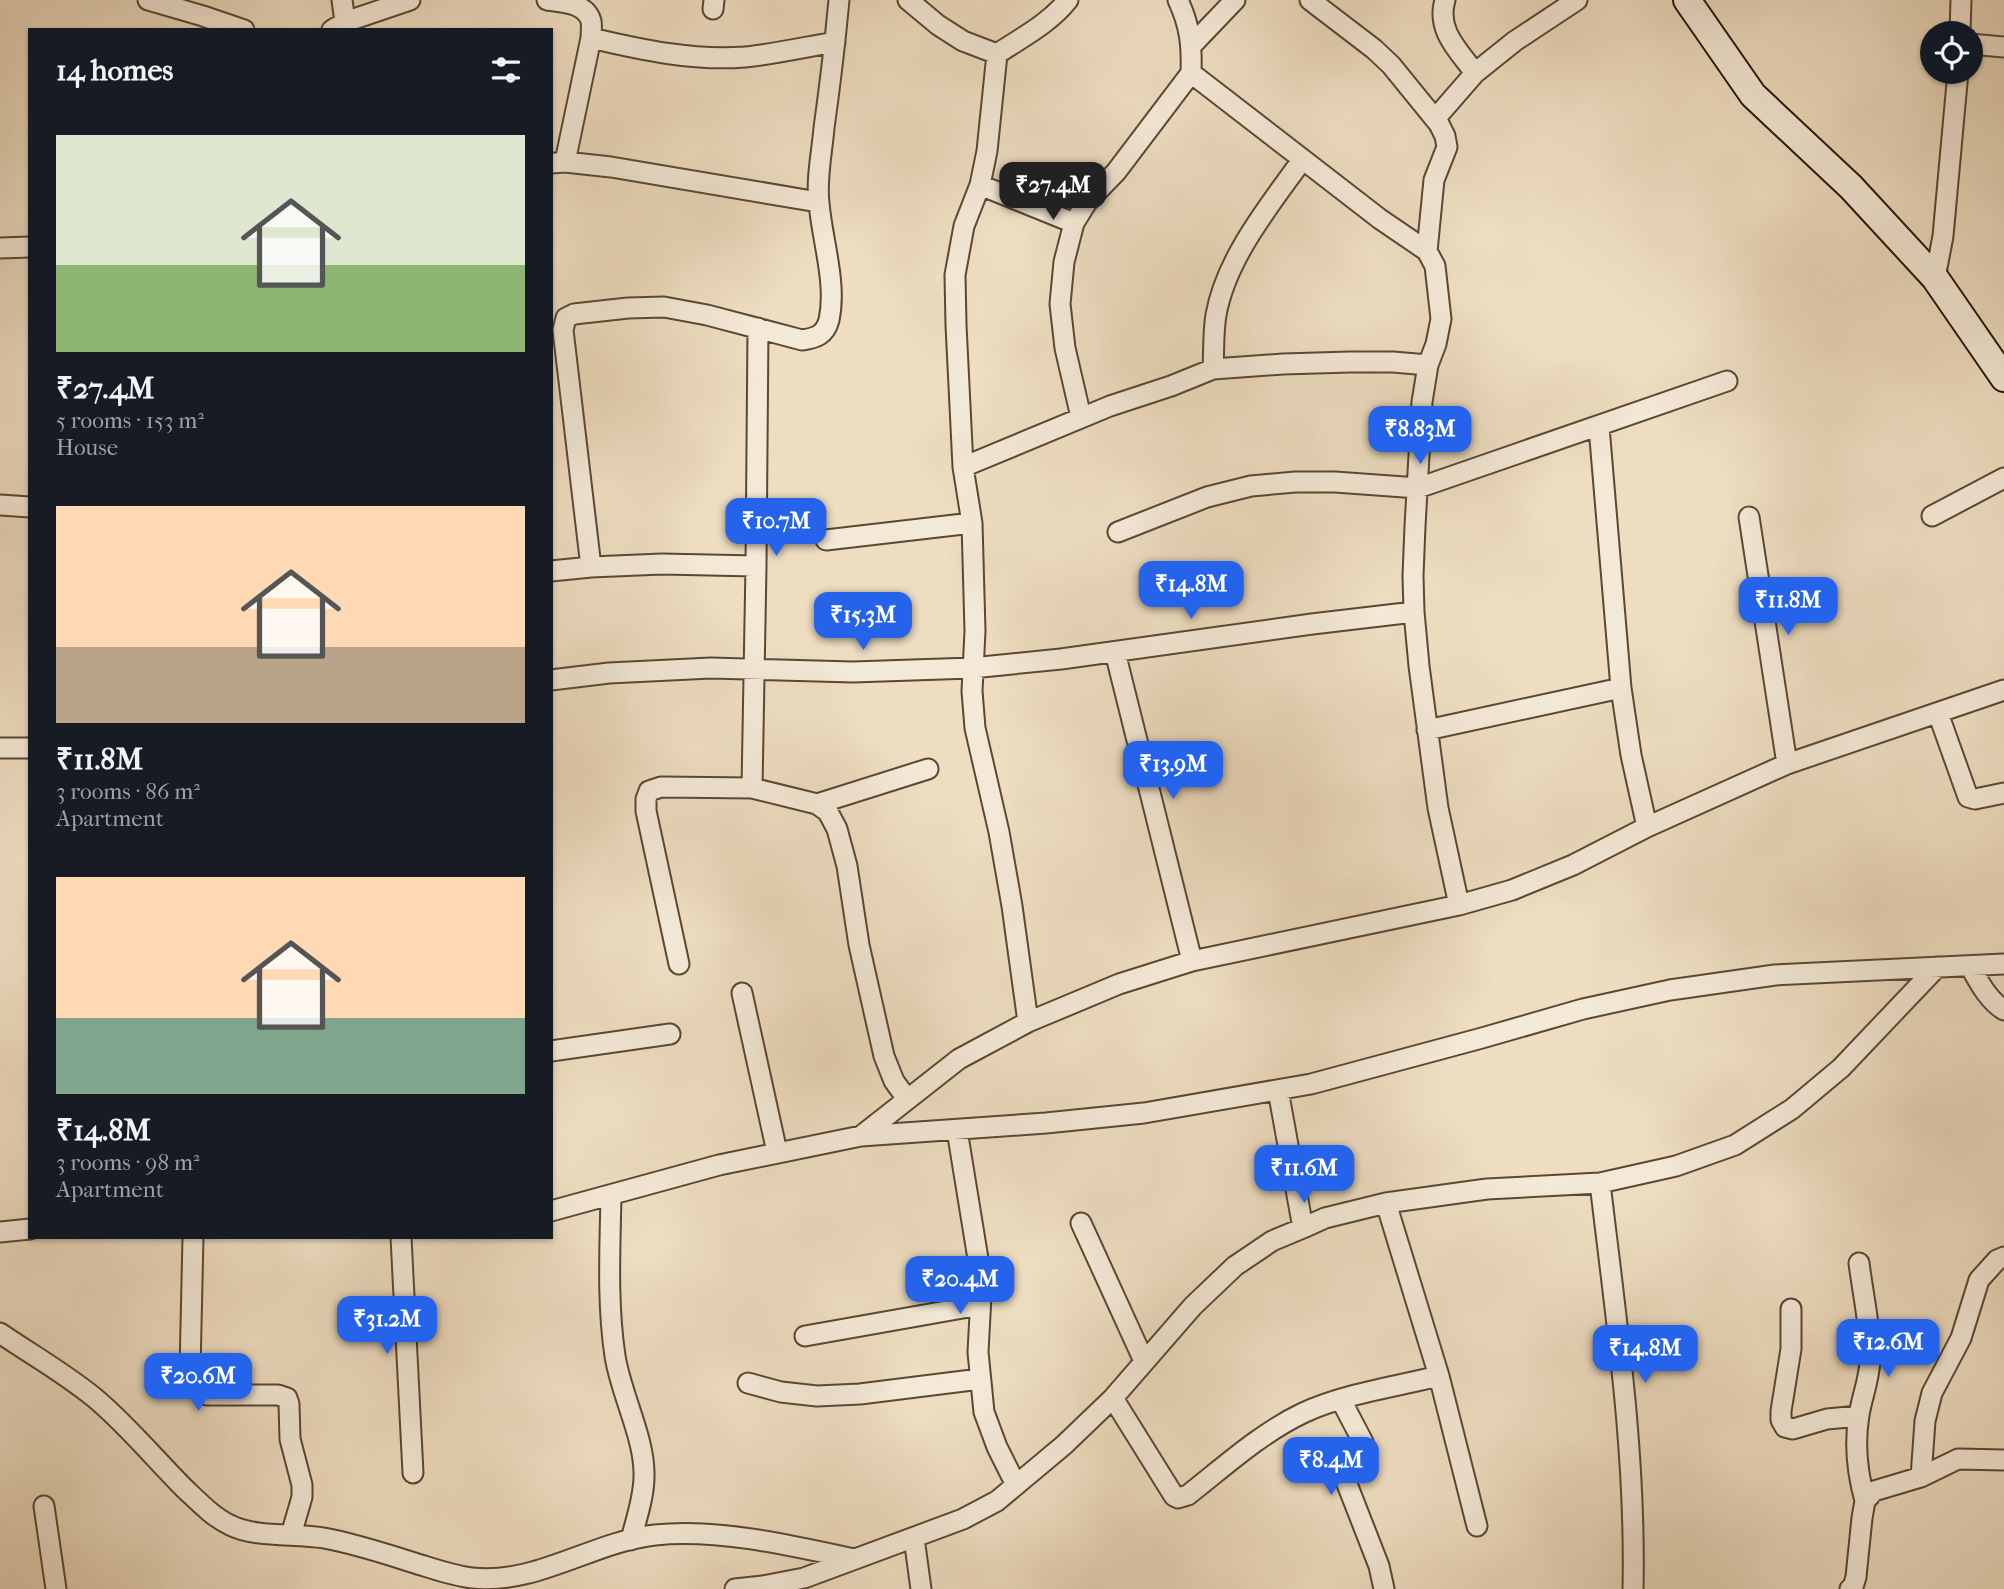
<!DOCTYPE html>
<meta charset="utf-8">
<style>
:root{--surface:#171b24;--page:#242831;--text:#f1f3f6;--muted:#9ea1a6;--accent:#2563eb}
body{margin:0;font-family:"IM FELL French Canon",serif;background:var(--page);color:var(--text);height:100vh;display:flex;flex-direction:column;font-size:26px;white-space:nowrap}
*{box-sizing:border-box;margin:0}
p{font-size:23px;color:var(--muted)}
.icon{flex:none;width:38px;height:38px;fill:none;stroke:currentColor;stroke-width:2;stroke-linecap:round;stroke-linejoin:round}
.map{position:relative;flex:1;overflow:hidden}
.panel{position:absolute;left:28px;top:28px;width:525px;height:1211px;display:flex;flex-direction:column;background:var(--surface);border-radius:0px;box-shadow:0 2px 5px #0004}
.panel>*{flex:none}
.controls{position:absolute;left:1920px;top:21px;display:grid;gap:14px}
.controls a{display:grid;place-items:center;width:63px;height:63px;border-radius:50%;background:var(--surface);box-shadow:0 2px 5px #0004;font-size:35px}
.price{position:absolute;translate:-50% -60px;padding:0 16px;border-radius:14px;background:var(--accent);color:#fff;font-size:23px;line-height:46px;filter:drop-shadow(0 2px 4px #0008)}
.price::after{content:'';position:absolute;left:50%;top:42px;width:21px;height:16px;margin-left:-10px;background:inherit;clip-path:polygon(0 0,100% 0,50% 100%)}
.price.current{background:#222;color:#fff}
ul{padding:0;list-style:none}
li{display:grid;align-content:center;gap:14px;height:371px;padding:0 28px}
li span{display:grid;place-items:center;height:217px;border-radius:0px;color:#555}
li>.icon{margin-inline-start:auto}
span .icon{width:126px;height:126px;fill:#fffc;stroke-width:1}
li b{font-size:30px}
h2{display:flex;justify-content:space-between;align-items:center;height:84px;padding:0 28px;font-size:30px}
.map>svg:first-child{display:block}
</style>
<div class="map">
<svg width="2004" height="1589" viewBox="0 0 2004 1589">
<rect width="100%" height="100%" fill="#eeddc1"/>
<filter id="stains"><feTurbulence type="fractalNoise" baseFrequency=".00286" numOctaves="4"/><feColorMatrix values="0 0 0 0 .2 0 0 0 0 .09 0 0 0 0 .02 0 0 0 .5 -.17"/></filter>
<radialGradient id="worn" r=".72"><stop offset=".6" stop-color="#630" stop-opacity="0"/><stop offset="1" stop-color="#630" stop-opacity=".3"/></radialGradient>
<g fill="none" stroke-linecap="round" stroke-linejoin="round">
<g stroke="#594832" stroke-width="23">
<path id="minor" d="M148,0L203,16L244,30
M342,0L345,22
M547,0C563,2 586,3 591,21C592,26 591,33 591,38C642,50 693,61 745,57C775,54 805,47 835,42
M908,0L938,25L963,41L997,54C1021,38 1050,23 1068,0
M1178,0C1190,26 1192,45 1191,73L1380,219L1427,251L1435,266L1441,319L1436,344L1428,365L1422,402L1415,526L1413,576L1414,612L1419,666L1438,808L1459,905
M1310,0L1374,49L1391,65L1439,124L1445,136L1447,147L1434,180L1427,251
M1445,0C1436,30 1458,50 1475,73
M713,9L714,0
M332,30L345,22L410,0
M1960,33L1961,0
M1970,44L2004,47
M1192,45L1235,0
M997,54L987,151L980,185L964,226L955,275L956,325L963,467L972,523L975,631L972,691L975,728L999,832L1012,906L1028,1022
M1435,119L1475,73L1515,41L1577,0
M565,162L591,38
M551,163L565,162L611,167L818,202
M980,185L1074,223
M0,248L30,247
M1935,278L1943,236L1958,72
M1213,369C1214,351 1213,332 1216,315C1226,258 1270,205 1302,160
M1081,417L1065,348L1060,304L1064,262L1074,223L1087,202L1116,172L1191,73
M1599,427L1621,688L1631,755L1647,827
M963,467L1110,406L1171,386L1213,369L1283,364L1350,362H1393L1428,365
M0,505L30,507
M1932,516L2004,478
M1749,517L1787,764
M1118,532L1207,497L1251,486L1295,482H1335L1418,488L1727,381
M826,540L972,523
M591,567L662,564L756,566
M551,571L591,567L563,330L566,318L574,314L628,308L664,307L707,315L802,340C816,338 825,335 829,320C837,283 822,240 819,203C816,179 822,152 824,128C830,85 835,43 839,0
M1115,652L1192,961
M551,680L609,673L711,668L853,672L972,668L1061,659L1312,624L1414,612
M1938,713L1968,797L1975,799L2004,793
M1427,730L1621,688
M0,748H30
M752,788L756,566L758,328
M817,804L928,769
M679,964L646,811V799L649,791L661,787L752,788L817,804L828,812L837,829L847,866L859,945L884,1056L894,1081L907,1099
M1970,966C1979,982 1988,1000 2004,1010
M742,993L777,1152
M551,1051L670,1034
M1278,1090L1303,1228
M957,1130L980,1271L981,1296L978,1352L984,1412L997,1447L1016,1485
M861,1136L959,1059L1028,1022L1119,984L1192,961L1459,905L1512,890L1573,865L1647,827L1787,764L2004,690
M1600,1183C1616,1319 1636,1452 1633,1589
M611,1195C610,1248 607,1303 615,1356C621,1395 645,1438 644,1476C644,1498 636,1519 631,1540
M1386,1203L1439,1376L1477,1526
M551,1211L719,1165L861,1136L1046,1123L1144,1113L1311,1084L1482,1038L1583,1009L1670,990L1775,975L2004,964
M1081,1223L1144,1361
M0,1232L30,1229
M193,1237L190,1370C193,1384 194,1390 207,1395H278L287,1398L289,1404L290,1439L302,1485V1497L291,1535
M401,1237L413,1473
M1859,1263C1863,1295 1871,1329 1870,1361C1869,1380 1862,1397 1859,1415C1854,1445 1857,1472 1865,1501
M1791,1309V1349L1781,1411V1420L1785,1427L1793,1429L1827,1419L1859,1416
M0,1333C32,1355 66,1374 96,1399C128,1426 155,1459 185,1489C199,1502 213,1517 230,1525C255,1538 296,1533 324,1538C357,1544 389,1555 421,1565C437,1570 455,1576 472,1578C537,1585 592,1542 655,1535C717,1528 793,1546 854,1559
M805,1336L980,1305
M748,1383L781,1392L817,1396L860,1394L980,1379
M1113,1398L1174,1496L1178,1498L1188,1495C1225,1466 1261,1433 1303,1413C1340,1395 1397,1386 1439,1376
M1341,1400L1363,1442L1364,1451C1356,1466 1345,1464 1347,1484L1379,1566L1384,1589
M1921,1477L1925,1421L1932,1393L1961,1338L1979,1280L1997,1260L2004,1257
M44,1506L56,1589
M914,1538L921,1589
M735,1589L763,1586L804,1578L963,1519L997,1501L1064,1445L1113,1398L1193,1306L1235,1266L1272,1241L1303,1228L1325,1218L1386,1203L1487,1189L1600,1183L1676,1166L1735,1145L1792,1109L1841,1068L1937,967
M1850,1589L1853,1587L1856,1577L1862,1518L1865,1501L1874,1491L1921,1477L1958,1459L2004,1460"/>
</g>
<g stroke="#271702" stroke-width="30">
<path id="secondary" d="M1687,0L1753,95L1851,187L1935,278L2004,378"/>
</g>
<use href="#minor" stroke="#f4e9d7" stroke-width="19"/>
<use href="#secondary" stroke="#f4e9d7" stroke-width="26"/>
</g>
<rect width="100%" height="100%" filter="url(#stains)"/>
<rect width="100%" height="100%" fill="url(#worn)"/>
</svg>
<div class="controls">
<a><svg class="icon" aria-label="locate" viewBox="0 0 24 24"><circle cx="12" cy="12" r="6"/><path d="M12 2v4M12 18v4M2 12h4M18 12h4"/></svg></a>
</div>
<b class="price current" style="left:1053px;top:222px">₹27.4M</b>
<b class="price" style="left:1420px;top:466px">₹8.83M</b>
<b class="price" style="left:776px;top:558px">₹10.7M</b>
<b class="price" style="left:1191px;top:621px">₹14.8M</b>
<b class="price" style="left:1788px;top:637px">₹11.8M</b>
<b class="price" style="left:863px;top:652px">₹15.3M</b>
<b class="price" style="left:1173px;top:801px">₹13.9M</b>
<b class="price" style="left:1304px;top:1205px">₹11.6M</b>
<b class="price" style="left:960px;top:1316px">₹20.4M</b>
<b class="price" style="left:387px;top:1356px">₹31.2M</b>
<b class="price" style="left:1888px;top:1379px">₹12.6M</b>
<b class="price" style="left:1645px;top:1385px">₹14.8M</b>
<b class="price" style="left:198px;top:1413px">₹20.6M</b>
<b class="price" style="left:1331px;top:1497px">₹8.4M</b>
<section class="panel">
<h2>14 homes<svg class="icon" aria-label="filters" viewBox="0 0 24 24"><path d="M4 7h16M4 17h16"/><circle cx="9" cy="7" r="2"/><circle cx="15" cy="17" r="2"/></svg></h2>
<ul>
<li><span style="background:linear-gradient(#dfe7d0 60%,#8fb573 0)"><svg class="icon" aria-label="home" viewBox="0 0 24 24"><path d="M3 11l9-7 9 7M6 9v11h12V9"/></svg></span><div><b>₹27.4M</b><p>5 rooms · 153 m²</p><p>House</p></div></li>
<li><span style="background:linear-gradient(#ffd9b3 65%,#b9a48a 0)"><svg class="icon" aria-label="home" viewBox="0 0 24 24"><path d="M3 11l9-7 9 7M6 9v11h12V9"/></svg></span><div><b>₹11.8M</b><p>3 rooms · 86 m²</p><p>Apartment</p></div></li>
<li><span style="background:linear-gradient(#ffd9b3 65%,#7fa58c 0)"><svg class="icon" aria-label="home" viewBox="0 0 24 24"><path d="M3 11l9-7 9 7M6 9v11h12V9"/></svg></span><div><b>₹14.8M</b><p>3 rooms · 98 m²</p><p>Apartment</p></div></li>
</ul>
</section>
</div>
